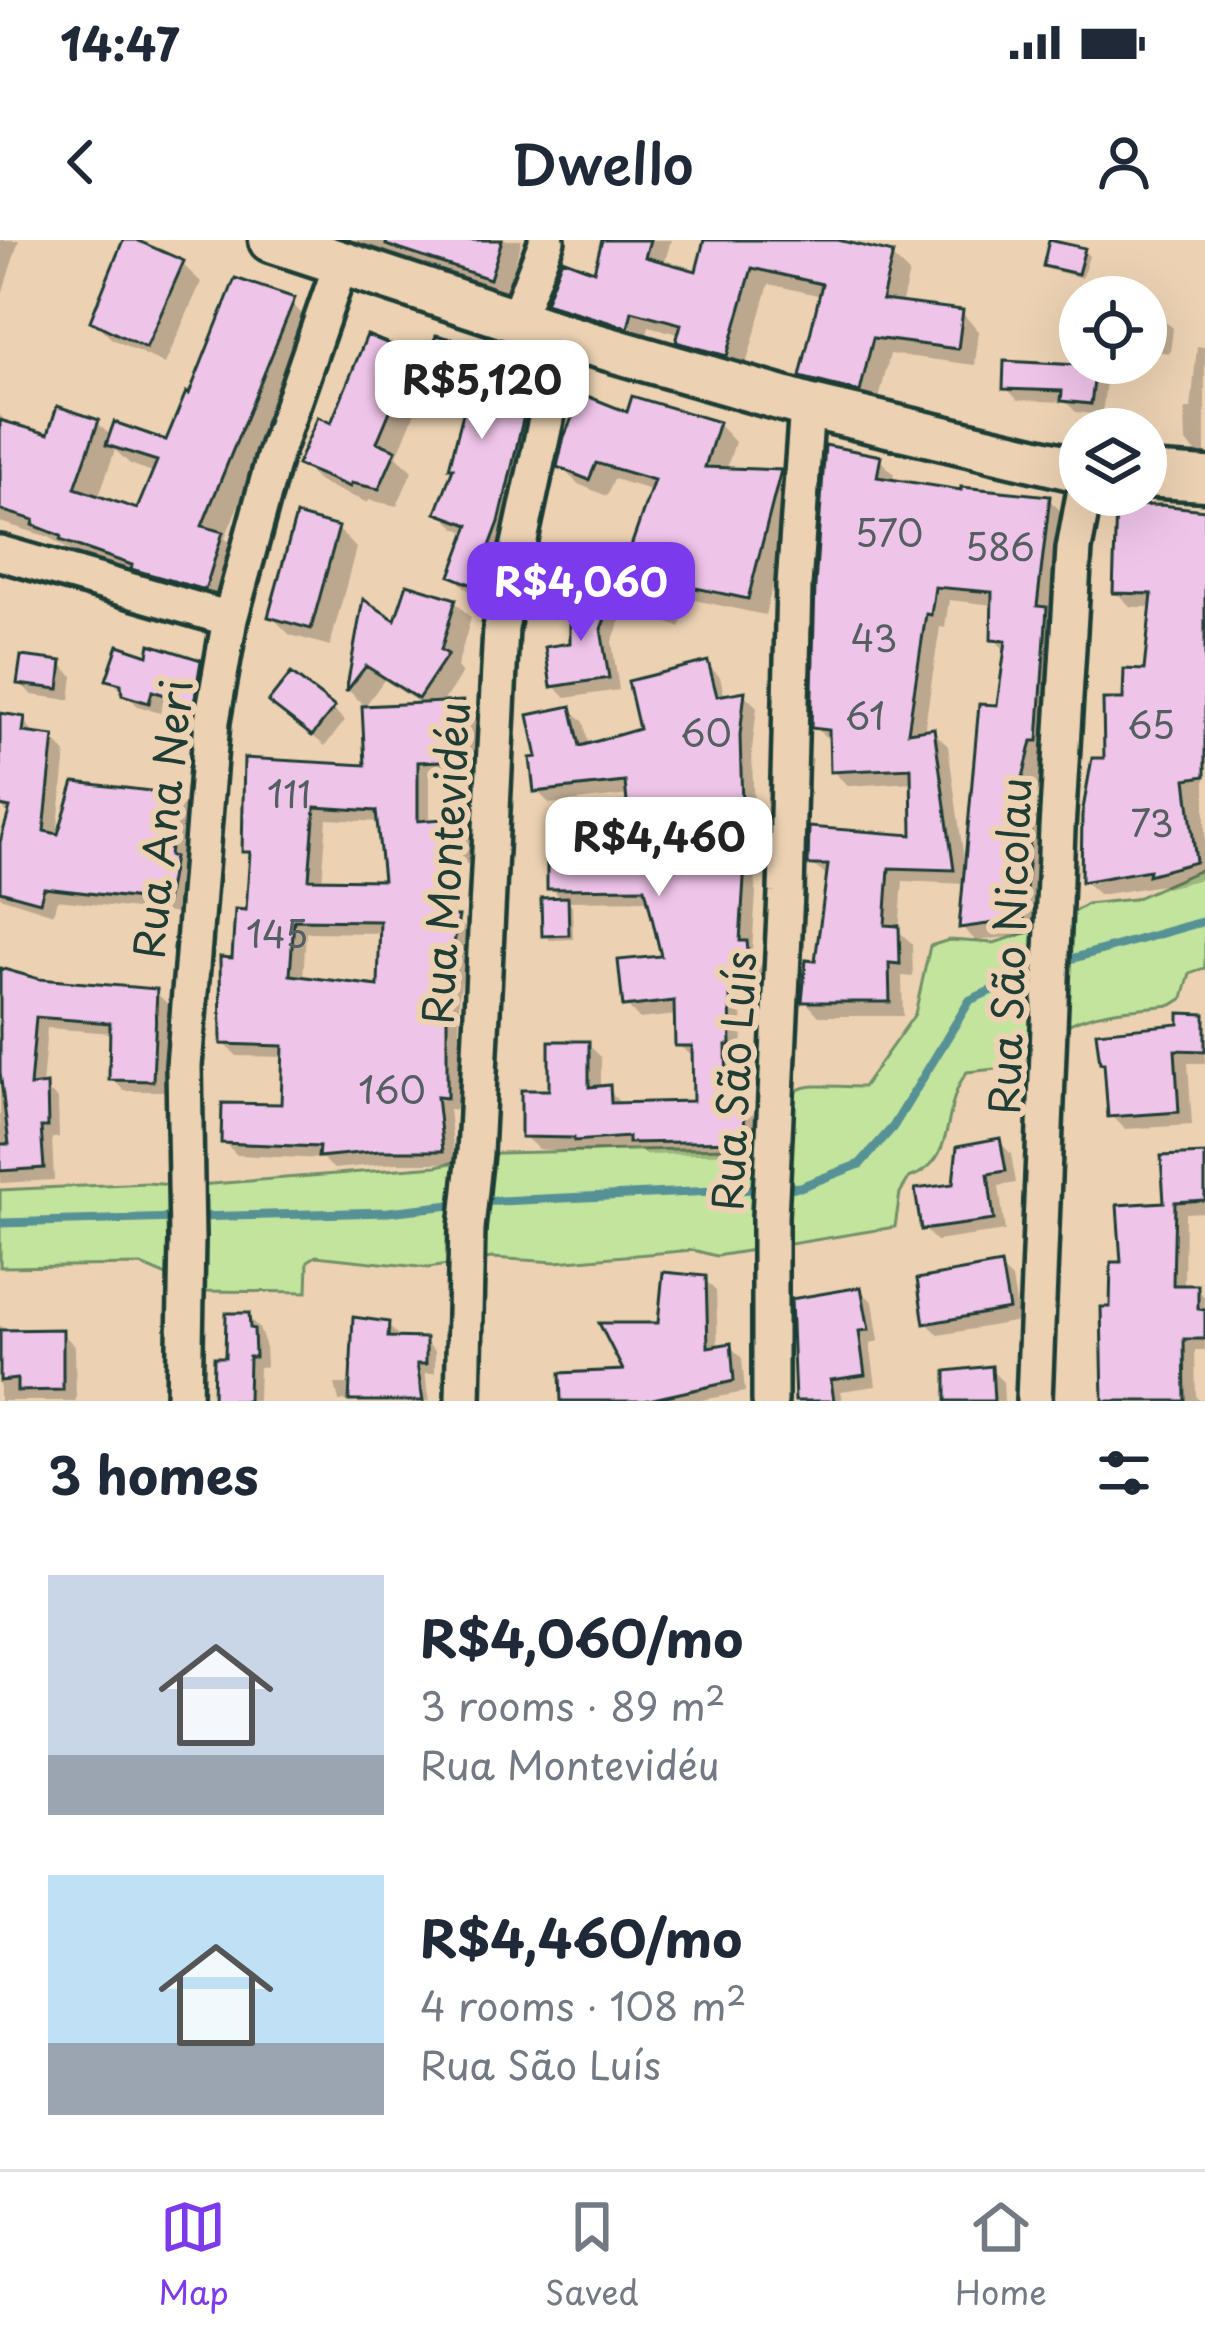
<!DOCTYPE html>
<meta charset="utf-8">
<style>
:root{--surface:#fff;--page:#f6f6f7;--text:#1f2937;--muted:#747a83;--line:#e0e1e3;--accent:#7c3aed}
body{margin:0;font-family:"Playpen Sans",sans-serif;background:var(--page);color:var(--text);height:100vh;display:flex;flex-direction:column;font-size:45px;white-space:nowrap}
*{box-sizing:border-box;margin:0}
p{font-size:39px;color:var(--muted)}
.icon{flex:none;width:66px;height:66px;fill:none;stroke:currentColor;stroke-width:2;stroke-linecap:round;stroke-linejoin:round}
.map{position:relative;height:1161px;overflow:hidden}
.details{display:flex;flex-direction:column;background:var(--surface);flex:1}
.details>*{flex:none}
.fabs{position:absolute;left:1059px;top:36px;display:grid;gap:24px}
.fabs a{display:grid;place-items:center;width:108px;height:108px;border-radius:50%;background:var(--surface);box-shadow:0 12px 48px #0002;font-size:60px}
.price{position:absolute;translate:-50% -102px;padding:0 27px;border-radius:24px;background:#fff;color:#222;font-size:39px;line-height:78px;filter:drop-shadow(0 3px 6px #0008)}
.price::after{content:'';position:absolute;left:50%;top:72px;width:36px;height:27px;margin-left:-18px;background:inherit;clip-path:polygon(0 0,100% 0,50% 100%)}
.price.current{background:var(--accent);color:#fff}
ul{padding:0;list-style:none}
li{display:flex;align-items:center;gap:36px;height:300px;padding:0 48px}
li span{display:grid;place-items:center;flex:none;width:336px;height:240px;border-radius:0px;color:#555}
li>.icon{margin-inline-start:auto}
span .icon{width:144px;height:144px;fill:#fffc;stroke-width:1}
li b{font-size:51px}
h2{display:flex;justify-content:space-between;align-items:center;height:144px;padding:0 48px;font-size:51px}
.status{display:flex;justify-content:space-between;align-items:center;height:84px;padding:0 60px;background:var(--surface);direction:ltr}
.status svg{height:33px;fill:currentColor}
header{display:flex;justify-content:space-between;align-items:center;height:156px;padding:0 48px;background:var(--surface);font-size:54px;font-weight:600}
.dock{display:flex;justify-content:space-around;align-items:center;height:168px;border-top:3px solid var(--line);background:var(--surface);font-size:33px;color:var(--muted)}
.dock a{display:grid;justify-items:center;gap:6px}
.dock .current{color:var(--accent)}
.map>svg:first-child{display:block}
</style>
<div class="status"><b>14:47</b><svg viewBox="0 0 49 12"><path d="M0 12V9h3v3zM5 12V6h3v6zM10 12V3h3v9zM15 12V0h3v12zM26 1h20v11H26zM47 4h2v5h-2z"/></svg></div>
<header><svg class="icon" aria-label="back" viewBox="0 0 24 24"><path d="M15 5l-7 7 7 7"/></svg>Dwello<svg class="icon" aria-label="person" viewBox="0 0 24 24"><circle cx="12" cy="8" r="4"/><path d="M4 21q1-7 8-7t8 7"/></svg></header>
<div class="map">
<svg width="1205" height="1161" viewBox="0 0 1205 1161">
<rect width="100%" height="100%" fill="#ecd2b3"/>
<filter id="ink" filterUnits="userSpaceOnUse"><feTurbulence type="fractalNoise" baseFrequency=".00833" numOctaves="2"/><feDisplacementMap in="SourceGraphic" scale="24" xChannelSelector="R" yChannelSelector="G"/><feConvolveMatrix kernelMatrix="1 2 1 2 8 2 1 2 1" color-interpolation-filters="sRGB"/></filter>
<g filter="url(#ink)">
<path fill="#c3e49d" stroke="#719068" stroke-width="3" d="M1205,628V728L1190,733L1183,758L1172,765C1099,772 1067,771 1015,827L967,832C939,868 960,920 909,938L900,953L895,987L716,1016L693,1010L556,1022L492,1018L428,1028L316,1016L308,1021L307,1052L202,1051L141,1025L0,1027V950L147,943L186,946L437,926L498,913L728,908L759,903C798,839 788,845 863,847L915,774L930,706L949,700L994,703L1051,685L1087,664L1134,659Z"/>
<path fill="#0003" fill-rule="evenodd" d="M0,0H19L0,61Z
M126,0L182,24L201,42L165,124L112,99L93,81Z
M353,0H522L506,54L358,6Z
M605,0H671L664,25L698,34L707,0H827L891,16L909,33L901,66L962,73L979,91L975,125L890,114L877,168L821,154L803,136L822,56L769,44L744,132L697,118L679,101L681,95L649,86L645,104L566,80L549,62L596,35Z
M1083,10L1089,16L1082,38L1051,30L1046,25Z
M292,64L312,84L225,298L242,315L225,368L84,320L49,297L0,282V175L10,186L50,198L97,182L112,197L168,203L191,158ZM115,210L130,224L155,233L139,273L99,256Z
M1146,80L1167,83L1173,88L1170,113L1146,110Z
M438,99L536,123L552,140L492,360L470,352L453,336L469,293L456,288L439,272L455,229L472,153L447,146L432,131L397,216L412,231L397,266L369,260L368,263L319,242L301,224L333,187L412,117L429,134Z
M1197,106L1205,107V214H1198L1186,202L1185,169H1191Z
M1094,129L1106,141L1102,175L1076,172L1066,162L1018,160L1006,148Z
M629,176L718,184L735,202L726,231L780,233L797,251L765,375L690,359L680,387L635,372L627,363L612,402L619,450L566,458L554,446L573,406V358H616L654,251L614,239L607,256L578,244L560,226Z
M879,219L894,234L892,243L963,254L1048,259L1063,273L1051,375L1061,384L1047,514L1032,573L1046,586L1038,693L976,701L962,687L966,644L903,641L899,691L912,704L913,737L902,736L903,776H819L805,761L818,724L829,638L811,623L915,598L914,542L848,546L833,531L832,502L814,487ZM949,360L994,365V399L1008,413L1000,469L965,627L948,506L933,491L924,492L940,387L945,388Z
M1205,274V638L1166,648L1162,645L1099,655L1084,640L1107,520L1126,462L1146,433L1153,367H1131L1116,352Z
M338,289L356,308L330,406L290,395L271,376Z
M454,361L471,378L457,427L462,433L441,465L462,464L475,478L478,532L430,534V583L455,581L468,595L470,624H446L453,679L471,692L459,757V870L449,869L455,923H394L334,929L323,919L237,915L224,902L284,868L285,817L237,816L224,803L235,721L249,673L253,618L245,610L368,528L424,466L384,440L365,466L349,451L365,364L397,385ZM327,579L380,582L386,643L322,642ZM306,692L382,693L381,749L303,740Z
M150,418L200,422L212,435L205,474L164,461L160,473L138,466L110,439Z
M61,424L73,436L70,460L32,455L20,443Z
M707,424L720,437L725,458L744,454L757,467L752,510L756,654L752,710L760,717L764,765L742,767L743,817H738V863L756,876L757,913L645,915L639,909L590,913L538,909L524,896L588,804L601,817V849H609L622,866L696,864L695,818L678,805L677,775L639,779L626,765L664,718L651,660L567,661L572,665L573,699L550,700L545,694L563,660L550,647L634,608L629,555L550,564L537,551L541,520L570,469L584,482L589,506L643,491Z
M333,469L345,481L325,506L284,473Z
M23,479L36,497L53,499L66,513L57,595L175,557L188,571L182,629L186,633L179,674L57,660L53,674L0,657V610L10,576L0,565V495Z
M0,731L39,742L155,752L168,764L164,851H124L112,838L113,793L47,788L42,847L58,859L59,898H52L54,940L0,943Z
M1205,777V823H1188L1192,885L1125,889L1111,875L1107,827L1102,822Z
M999,901L1011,914L1016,943L999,946L1005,991L936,1001L924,989L956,946Z
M1205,917V972L1185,973L1184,1048H1196L1205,1057V1110H1195L1196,1158L1205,1161H1103L1104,1070H1113L1124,1025Z
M1000,1027L1012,1039L1019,1081L939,1095L927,1083Z
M704,1039L716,1051L718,1109L730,1106L742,1118L745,1152L697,1161H564L628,1132L661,1086Z
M860,1050L873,1062L879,1101L870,1103L876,1146L841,1151L843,1161H796Z
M247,1076L259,1088L265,1104L266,1127H259L258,1161H216L228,1120Z
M0,1085L8,1093L61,1092L75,1106L76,1161H0Z
M387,1085L398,1095L397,1100L425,1101L435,1111V1133H425L430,1161H339L335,1144H353Z
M991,1130L1003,1142L1004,1161H949Z"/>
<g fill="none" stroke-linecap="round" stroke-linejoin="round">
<path stroke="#569295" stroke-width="9" d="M1060,722L1205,681
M477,962L800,947L860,924L893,887L970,760L1044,727
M195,977L388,972L460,964
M0,983L179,978"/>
</g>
<path fill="#efc4e9" stroke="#1f3d34" stroke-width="3" fill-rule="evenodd" d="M123,0H136L184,21L146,108L90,81Z
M387,0H502L490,39L386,5Z
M602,0H650L645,17L696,31L704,0H838L893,13L882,60L963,70L958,109L873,98L860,152L800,137L822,44L752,28L727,116L676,102L681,84L632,71L628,88L545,63L562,19L594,31Z
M1049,0L1085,8L1078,34L1043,26Z
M235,38L295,58L202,286L223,292L205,350L131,329L132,325L60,300L61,296L33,285L34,280L0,270V180L48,194L57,166L99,180L75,248L137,269L157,221L106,205L114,182L166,200L186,152L189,154Z
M367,95L414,114L377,202L396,210L379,249L351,243L350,247L297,225L318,177L331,183Z
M436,95L537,120L499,282L475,346L450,336L469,285L436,273L453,228H449L471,142L427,131Z
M1004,121L1096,126L1091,164L1061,161L1062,151L1003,149Z
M582,154L627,172L632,156L719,182L705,227L781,230L748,359L672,343L662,372L614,355L654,240L596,223L589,240L557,227L564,197Z
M825,205L881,216L877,237L961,250V247L1050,256L1037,366L1047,367L1038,501H1032L1016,566L1032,568L1024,679L959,688L979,464L997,465L1006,401L991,400L992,352L935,347L931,375L926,374L908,492L934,488L954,630L889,628L885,685L899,686L900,724L889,723L890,762H802L806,720L815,721L828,625H808L809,587L912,595L911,528L830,532L829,490L811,488L815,346Z
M1161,265L1205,270V536L1186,539L1196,622L1148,635L1149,630L1081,642L1082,575L1092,518H1104L1103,459H1123L1124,429L1144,430L1152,354L1113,353L1116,266Z
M296,275L339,287L311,389L268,377Z
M407,344L456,359L441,410L448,414L418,459L366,426L346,452L363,359L395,380Z
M570,355H614L601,389L609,438L551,447L545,407L570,403Z
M150,404L201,420L194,464L152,451L149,463L122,455L121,444L106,440L118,405L148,415Z
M21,416L62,421L59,449L17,444Z
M708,421L717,456L745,451L740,495L744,639L740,701H747L752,753L730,755L731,805H726L727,860H744L745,901L628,903V897L574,901V898L521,897V850H549V801H589V847L610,845L611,863L693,861L692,806H675L674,761L623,767L618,720L661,716L645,648L547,649V606L631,605L625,542L534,552L530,518L537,517L528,475L571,466L580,506L639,489L628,441Z
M291,433L335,467L312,496L268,462Z
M463,461L466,520L418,522V581L456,578L458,612H435L443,676H459L447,742V858L437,857L443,911H380L318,917L319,907L221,903L222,863L281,864L283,806L221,804L220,717L232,718L235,669L246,670L250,612H242L244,518L365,525L362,466ZM315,567L376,571L383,640L309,639ZM294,680L380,681L378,746L290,735Z
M0,473L25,477L23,492L54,496L44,591L58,594L74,542L176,554L169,616L174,617L166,662L44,648L40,662L0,651V602L10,568L0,566Z
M568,657L569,695L542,696L541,658Z
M0,728L39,739L157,749L153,841L109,840L110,783L36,777L30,846L47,844L48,887H41L44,928L0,931V904H9L0,832Z
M1179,773L1205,774V811L1175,810L1179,872L1108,877L1104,823H1100L1096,792L1179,784Z
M1000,898L1006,931L988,934L994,980L921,990L915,949L953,944L957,906Z
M1205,914V960L1175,962L1173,1045H1198V1069L1205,1070V1099H1184L1185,1161H1103L1101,1067H1110L1111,1022H1121L1117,965L1164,962L1161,916Z
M1001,1024L1009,1069L924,1084L917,1039Z
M663,1032L706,1036L708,1107L731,1103L734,1141L644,1161H561L560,1133L623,1130L599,1083H658Z
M861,1047L869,1090L859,1091L865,1135L831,1140L834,1161H795L791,1059Z
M226,1073H249L250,1088L254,1089L255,1117H249L248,1161H213L214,1117H225Z
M353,1077L389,1082L388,1097L426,1098V1124H417L423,1161H349Z
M63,1089V1150L17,1151V1139L0,1141V1090Z
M992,1126L994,1161H946V1131Z"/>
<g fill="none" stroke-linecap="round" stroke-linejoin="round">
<g stroke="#1f3d34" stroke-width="42">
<path id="minor" d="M516,80L547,0
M0,313L230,379
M184,1161L187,999L184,826L212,481L230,379L274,217L341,24
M463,1161L467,988L475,913L501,388L564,96
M770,1161V977L786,653L794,345L807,166
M1034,1161L1057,589L1074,309L1084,255"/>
</g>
<g stroke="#1f3d34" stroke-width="51">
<path id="tertiary" d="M271,0L564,96L807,166L1080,230
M1146,235L1205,239"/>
</g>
<use href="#minor" stroke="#ecd2b3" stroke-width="33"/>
<use href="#tertiary" stroke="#ecd2b3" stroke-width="42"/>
</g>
</g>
<g text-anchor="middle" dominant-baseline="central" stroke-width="12" stroke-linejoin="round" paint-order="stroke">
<g font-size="36" fill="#535f61">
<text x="889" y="292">570</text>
<text x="1000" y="306">586</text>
<text x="874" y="397">43</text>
<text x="865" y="475">61</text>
<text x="1151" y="484">65</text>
<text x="706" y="492">60</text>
<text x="289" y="553">111</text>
<text x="1152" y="582">73</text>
<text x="277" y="693">145</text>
<text x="392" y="849">160</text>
</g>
<g font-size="42" fill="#1f3d34" stroke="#ecd2b3">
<text transform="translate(161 579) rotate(-84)">Rua Ana Neri</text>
<text transform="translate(444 623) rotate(-87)">Rua Montevidéu</text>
<text transform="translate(1008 706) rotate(-88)">Rua São Nicolau</text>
<text transform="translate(732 841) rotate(-87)">Rua São Luís</text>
</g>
</g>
</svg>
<div class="fabs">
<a><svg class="icon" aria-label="locate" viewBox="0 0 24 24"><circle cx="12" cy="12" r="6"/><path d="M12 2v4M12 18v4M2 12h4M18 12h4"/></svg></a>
<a><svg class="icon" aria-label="layers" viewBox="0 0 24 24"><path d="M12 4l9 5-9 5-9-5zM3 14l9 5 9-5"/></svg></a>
</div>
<b class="price" style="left:482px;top:202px">R$5,120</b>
<b class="price current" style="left:581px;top:404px">R$4,060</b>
<b class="price" style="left:659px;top:659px">R$4,460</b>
</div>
<section class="details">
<h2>3 homes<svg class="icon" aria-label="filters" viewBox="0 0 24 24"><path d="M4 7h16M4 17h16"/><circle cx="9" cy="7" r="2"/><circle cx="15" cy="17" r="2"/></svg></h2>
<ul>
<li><span style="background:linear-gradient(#c9d6e8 75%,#9aa5b1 0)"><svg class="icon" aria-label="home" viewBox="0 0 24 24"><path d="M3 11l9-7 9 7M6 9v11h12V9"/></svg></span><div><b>R$4,060/mo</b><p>3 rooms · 89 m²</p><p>Rua Montevidéu</p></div></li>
<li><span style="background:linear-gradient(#bfe0f5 70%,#9aa5b1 0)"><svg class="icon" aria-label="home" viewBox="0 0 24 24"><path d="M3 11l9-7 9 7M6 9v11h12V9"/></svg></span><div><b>R$4,460/mo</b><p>4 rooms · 108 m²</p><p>Rua São Luís</p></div></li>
</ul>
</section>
<nav class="dock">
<a class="current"><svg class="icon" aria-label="map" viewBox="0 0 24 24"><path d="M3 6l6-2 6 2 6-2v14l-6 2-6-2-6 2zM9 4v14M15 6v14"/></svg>Map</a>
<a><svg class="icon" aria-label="saved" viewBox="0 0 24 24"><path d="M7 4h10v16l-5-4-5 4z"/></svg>Saved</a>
<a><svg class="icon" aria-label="home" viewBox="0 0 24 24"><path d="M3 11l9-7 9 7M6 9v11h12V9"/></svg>Home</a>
</nav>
